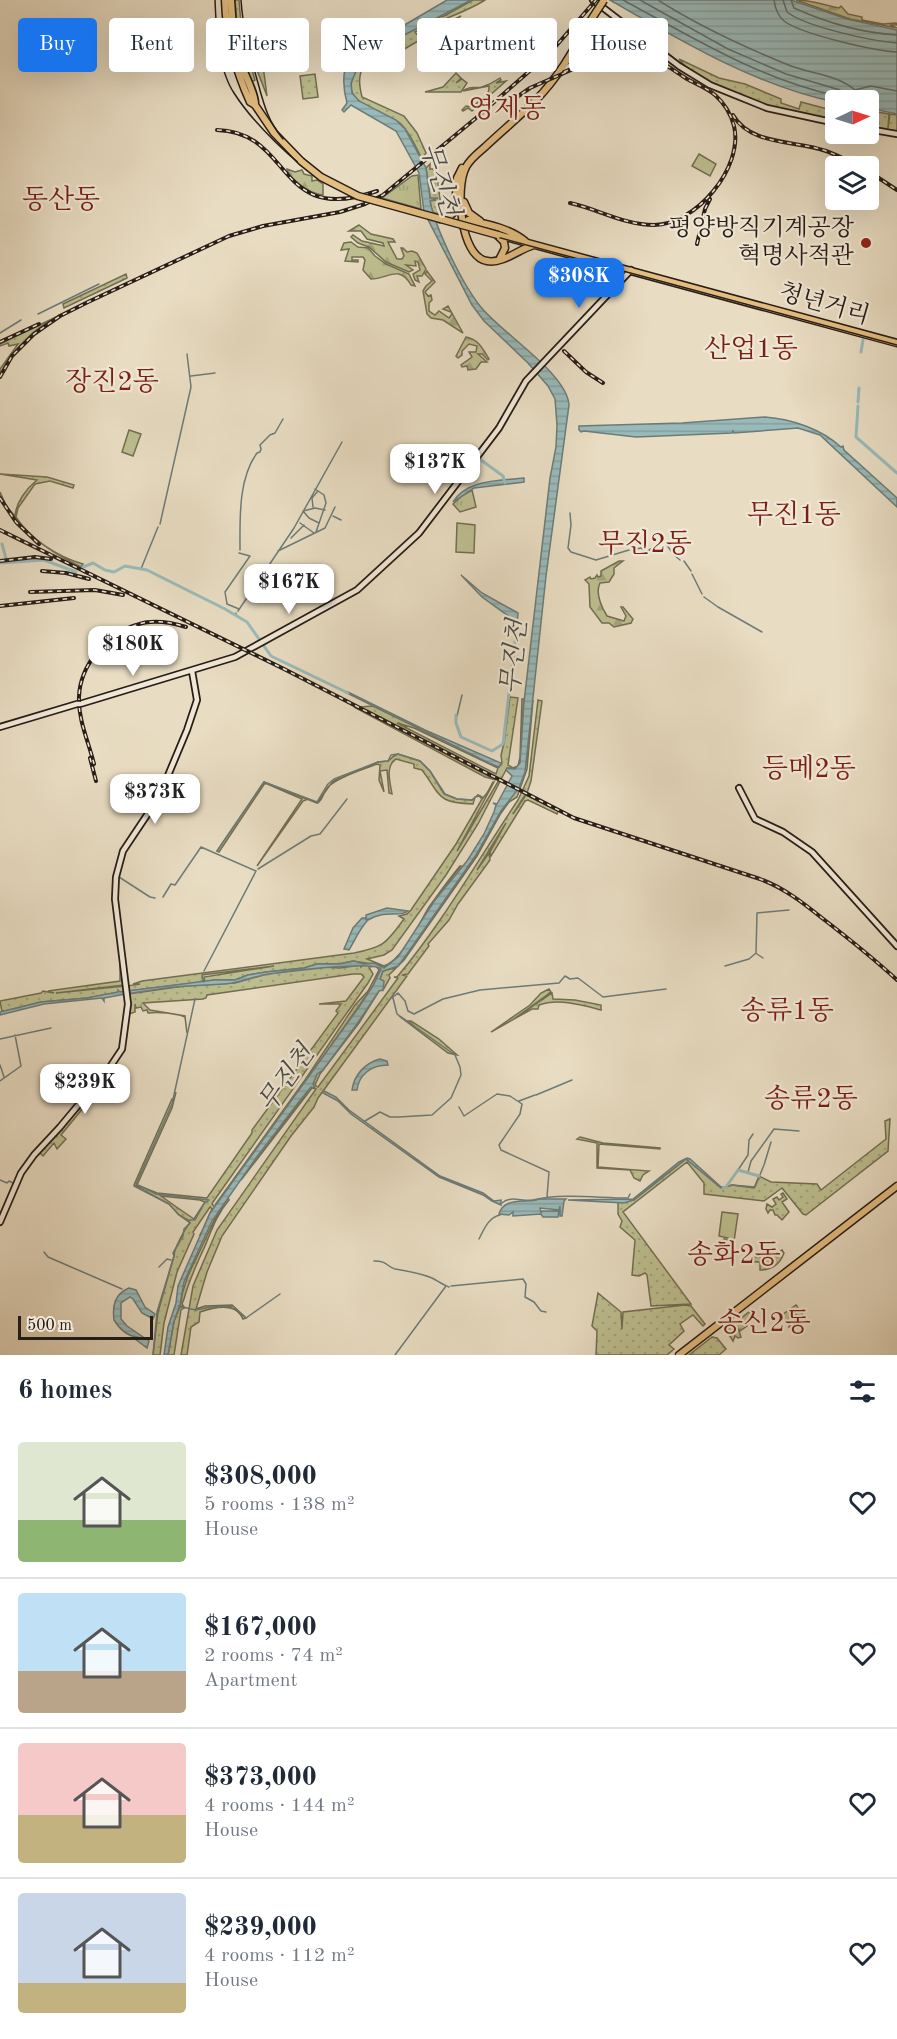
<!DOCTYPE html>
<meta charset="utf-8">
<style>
:root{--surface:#fff;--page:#f6f6f7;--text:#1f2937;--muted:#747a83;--line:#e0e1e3;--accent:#1a73e8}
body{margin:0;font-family:"Old Standard TT","Noto Serif KR",serif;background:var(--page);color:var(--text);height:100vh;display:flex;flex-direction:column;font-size:22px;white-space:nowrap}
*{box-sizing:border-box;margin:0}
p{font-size:20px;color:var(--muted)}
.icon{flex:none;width:33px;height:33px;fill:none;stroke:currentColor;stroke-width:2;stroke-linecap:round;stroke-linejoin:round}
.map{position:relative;height:1355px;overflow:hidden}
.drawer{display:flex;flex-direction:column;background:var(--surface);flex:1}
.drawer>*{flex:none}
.top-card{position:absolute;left:18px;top:18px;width:861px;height:54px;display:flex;gap:12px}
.needle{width:39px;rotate:86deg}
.controls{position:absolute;left:825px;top:90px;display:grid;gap:12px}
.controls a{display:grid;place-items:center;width:54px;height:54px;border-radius:6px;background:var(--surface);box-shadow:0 6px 24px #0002;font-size:30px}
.scale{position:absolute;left:18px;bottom:15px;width:135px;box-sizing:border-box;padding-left:6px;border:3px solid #281d17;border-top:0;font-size:16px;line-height:21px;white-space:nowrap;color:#281d17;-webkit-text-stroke:4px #f0e8d7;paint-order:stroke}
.price{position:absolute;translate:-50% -51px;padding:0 14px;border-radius:12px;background:#fff;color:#222;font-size:20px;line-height:39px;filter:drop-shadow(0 2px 3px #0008)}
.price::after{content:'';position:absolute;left:50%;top:36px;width:18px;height:14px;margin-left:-9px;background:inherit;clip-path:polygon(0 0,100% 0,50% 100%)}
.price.on{background:var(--accent);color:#fff}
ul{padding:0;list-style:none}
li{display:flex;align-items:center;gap:18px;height:150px;padding:0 18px}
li+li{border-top:2px solid var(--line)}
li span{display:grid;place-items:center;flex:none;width:168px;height:120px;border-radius:6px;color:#555}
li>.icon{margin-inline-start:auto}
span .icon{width:72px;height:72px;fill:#fffc;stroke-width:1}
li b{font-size:26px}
h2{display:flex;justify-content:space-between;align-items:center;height:72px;padding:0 18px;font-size:26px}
.chip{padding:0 21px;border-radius:6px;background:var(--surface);box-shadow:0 6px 24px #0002;font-size:21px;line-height:54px}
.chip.on{background:var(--accent);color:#fff}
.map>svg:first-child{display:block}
</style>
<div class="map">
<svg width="897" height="1355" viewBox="0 0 897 1355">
<defs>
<pattern id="grass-dots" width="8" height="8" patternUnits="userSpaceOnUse" patternTransform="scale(1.5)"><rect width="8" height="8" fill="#bdbe8f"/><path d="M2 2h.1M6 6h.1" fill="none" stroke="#a2a37b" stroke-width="1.8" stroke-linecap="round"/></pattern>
<pattern id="forest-firs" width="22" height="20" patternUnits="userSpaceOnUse" patternTransform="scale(1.5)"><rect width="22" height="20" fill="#bdbe8f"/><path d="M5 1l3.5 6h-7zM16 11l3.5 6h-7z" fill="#a2a37b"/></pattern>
<pattern id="park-tufts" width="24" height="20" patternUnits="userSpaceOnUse" patternTransform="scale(1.5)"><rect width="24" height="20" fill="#bdbe8f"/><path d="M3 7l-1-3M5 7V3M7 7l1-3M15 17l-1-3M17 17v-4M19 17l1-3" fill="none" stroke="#a2a37b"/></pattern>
<pattern id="water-rules" width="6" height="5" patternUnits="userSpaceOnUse" patternTransform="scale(1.5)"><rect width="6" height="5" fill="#99baba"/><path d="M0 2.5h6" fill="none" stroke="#849f9f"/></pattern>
</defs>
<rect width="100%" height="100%" fill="#e8dcc2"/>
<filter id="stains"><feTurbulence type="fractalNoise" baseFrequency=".00333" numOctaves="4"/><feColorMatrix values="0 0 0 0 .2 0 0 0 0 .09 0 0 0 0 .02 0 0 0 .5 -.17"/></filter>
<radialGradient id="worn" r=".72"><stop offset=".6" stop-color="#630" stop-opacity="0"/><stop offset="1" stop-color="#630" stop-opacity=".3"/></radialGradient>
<path fill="url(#grass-dots)" stroke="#726e53" stroke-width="1.5" fill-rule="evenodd" d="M235,0H239L242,36L255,80L251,82L239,46Z
M473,0H485C463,14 438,20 415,32L419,37L461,16L377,65H364C358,76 359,85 362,97L404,116L417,133L426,153L422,159C416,148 411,134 401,124C389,113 350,106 351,86C351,80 355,74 357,68C361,57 366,49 379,46L380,48L377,51L381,53L383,45L439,17L444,16Z
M664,51L686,67L679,59L719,78L745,84L781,99V103L799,109L801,102L835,111V121L764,105L701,79Z
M260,56L262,58L267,96L252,57Z
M456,73L461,78L456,83L462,79L467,83L461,92H425L443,87Z
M315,74L318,97L303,99L300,76Z
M500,78L501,80L496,83L506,81L472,111L468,108L463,111L462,110L466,106L472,107C481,99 490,96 489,86L463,91C471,85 473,89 482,87C488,85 494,82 500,78Z
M877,112L889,114L888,128L890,114L897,115V131L869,126V117L876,118Z
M430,164V169H435L437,175L442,215L432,212L430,201L436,200L430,198L426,168Z
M126,274L127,278L64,308L63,304Z
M56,317C32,331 13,349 0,374V369L18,344L9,346L8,343L0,346V344Z
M0,474L47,477L74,485L73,488L50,481L35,484L18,508L16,517C30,539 58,557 83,564L81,567C46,550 18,530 0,494V492L7,507L15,516C16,502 27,488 37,480Z
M510,697L518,698L508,765L513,768L518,766L520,757L522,699H524L520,763L515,769L507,768L478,824L446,875L392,950L384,955L367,959L384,966C402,960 419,924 429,907C439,893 449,879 460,866H461C447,883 434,902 422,920C412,937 402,958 384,968L378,965L353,961L339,964H317L304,968L266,972L248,975L235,980H214L205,982L204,977L274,966L202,975L203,982L128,991L127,986L140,984H133L142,981L354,953C385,947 386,943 404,919L399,916L407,914L411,910L456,844L482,799L479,796L475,797L473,804C436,803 441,795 422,770L414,768V764L396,759C385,766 390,782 392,794L389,793L387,770L380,771L384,792L379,780L380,765L377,764C364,769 337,777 328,787C323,792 324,798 318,803L308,799L303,801L257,866L302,799L265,783L219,852L217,851L264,782L317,803L333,781L378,762L388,761L394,756L398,754L420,761L430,771L444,794L457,799L472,800L478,795L483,798L487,793L493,782H494L457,851L499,780L359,707L373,706L499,767L502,763L501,755L504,743ZM397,723L414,728L498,768L496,774Z
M533,700L527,769L517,797L509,802L501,813L477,856L404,960L389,975L390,978L383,990L380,979L383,971L394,968L403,959L476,855L501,811L512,796L526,763Z
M538,700L542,701L531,781L527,793L524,792L525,795L513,814L526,795L558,811L557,814L528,800L525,801L491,856L490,852L506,823L477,870L489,853L490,860L458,904L449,920L428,944L429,946L408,974L402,975L407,976L318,1098L314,1107L291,1136L222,1236L207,1272L196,1309L205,1306L232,1305L246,1318L243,1319C236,1302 214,1307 200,1312L199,1322L191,1327L187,1355H181L193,1286L217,1230L316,1089L312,1088L241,1180L313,1084L317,1073L357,1024L379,991L359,1023L320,1074L315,1085L318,1087L398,978L394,977H397C442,924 479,858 518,800L529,776Z
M354,707H357L496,780L485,777Z
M120,949L124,985L56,993L125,986V991L88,998L41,1002L2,1012L0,1001L41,993L43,991L54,993L48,991L120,981Z
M361,965V967L363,965H377L381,969L373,986L223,1198L215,1205L305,1080L355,1005L368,991L379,970L376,966L369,967L373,974L368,983L213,1202L212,1204L215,1207L210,1213L202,1235H200C205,1227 207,1218 212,1209L210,1207L193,1232L194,1234L177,1272L164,1323L160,1355H153L158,1312L174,1256C174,1248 186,1227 190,1223L188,1220L179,1215L169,1204L134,1185L172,1099L174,1100L176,1092L172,1108L137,1185L157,1193L207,1198L252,1133V1130L338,1013L336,1011L341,1004H319L346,1001L364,977L361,974H353L207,995L206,998L203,999L143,1003L150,1010L185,1016L187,1033L185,1017C175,1013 159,1012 148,1013L147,1010L143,1011L141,1007L136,1008L135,1004V1012L129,1014L128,994L184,986L235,983L267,974L321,967L340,968ZM161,1196L200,1200L205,1202L194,1219C182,1211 172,1204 161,1196Z
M549,989L551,992L514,1019L552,993L553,999L575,1000L601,1005V1010C582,1005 558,998 539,1005L538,1009H532L491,1032L530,1005L541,993Z
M399,1016L414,1026L408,1021H411L439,1039L457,1055L448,1053Z
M82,1105L84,1107L61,1135L66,1139L57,1149L54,1143L43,1156L39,1152L59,1133Z
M890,1119L888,1151L806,1215L803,1214L782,1188L764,1201L704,1194V1183L687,1162L623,1212L691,1304L651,1306L647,1275L645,1273L639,1276L632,1275L635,1240L620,1227L622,1221L618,1214V1202L634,1200L686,1159L722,1188L732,1185L754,1188L759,1176L771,1182L817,1184L821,1190L886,1139L885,1121Z
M580,1137L603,1143L660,1148V1149L599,1144L598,1167L649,1171L643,1175L640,1181L634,1178L630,1170L597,1168V1143L577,1139Z
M783,1193L787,1199L782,1202L789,1212L782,1220L777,1215H775L773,1210H770L768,1213L766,1209L767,1204L772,1207L776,1204L773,1199L777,1197L779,1200L783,1197L781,1194Z
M228,1198L229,1200C217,1214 212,1229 205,1246C197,1263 189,1280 184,1299L182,1304L184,1307L180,1306C184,1278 194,1264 205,1240C212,1225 217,1212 228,1198Z
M761,1250L769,1251L774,1257L782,1250L784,1253C780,1264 772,1270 760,1270V1262H753L754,1257H760Z
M598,1293L621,1312L622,1329L623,1312L685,1305L691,1306L705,1324L703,1326L693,1315L680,1324L684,1331L669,1345L674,1349L667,1355H596L597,1331L592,1326Z
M796,1305L804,1316L800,1319L796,1314L792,1318L796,1323L789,1327L790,1320H780L779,1317Z
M180,1307L184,1308L181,1310L174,1355H168L174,1321Z
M749,1312L751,1314L747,1326L740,1331L738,1328L741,1337L738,1338L735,1336L733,1341L726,1330Z
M712,1337L717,1338L726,1349L719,1355H689Z"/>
<path fill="url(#forest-firs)" stroke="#726e53" stroke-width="1.5" d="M796,0C811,0 825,5 839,8L841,6L848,14L862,17V20L883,24L896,23L897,25H890L897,28L850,19Z
M41,23L47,26L53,40L54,47L46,53L38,49L37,42H41L47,46L49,41L46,43L35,37L39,32L47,38L48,37L41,29L33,30L30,27L34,24Z
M287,169L295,172L302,170L304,174L312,176V181L317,180L323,184V195C310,193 289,181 287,169Z
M359,225L371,234L393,239L395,242H388L397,259H402L404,256L401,248H403L407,252L412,251L417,253L426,269L422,276H417L419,282L415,280L413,274L420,270L418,262L415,261L416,266L406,265L413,270L409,272L386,262L369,247L358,243L351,237L353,235L362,241L384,246L383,243L367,239L361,231H349Z
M351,242L358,247L368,248L375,256L386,264L409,274L415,286L411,285C399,264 388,279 371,279L363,270L365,260L363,257H352V260H358V262L345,261L349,249L341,250L344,243Z
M427,271L435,282L425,292L428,296L431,295L432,300L429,303V311L435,315L439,311L449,318L452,314L451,312L443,309L448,306L463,333L443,320L431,318L427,314L423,291L426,286L432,281L425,274Z
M466,337C478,339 483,349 489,359L488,360L482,354H478L487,362H481L476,369L468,370L467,366L462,367L461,365L472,357L469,352H476L477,346L469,344L462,351V355L458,358L456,356Z
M619,561H623L614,568V574L609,582L600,583C595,593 601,606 607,616L624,621L626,616L621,607H623L633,619L631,623L614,627L609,623H602L590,607L589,584L585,580L590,577L591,579L595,578L597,575L598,577L601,576V571Z"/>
<path fill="url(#park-tufts)" stroke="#726e53" stroke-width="1.5" d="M418,175L421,209L382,198L412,176Z
M472,490L476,507L460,512L453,504L462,496Z"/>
<path fill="#bdbe8f" stroke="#726e53" stroke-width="1.5" d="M451,33L460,42L443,62L435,53Z
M699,154L716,164L710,176L692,166Z
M129,430L141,434L133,456L122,452Z
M457,523L475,525L474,553L456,552Z
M722,1212L738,1214L733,1248L723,1246L724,1239L728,1240V1238L719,1236Z"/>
<path fill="url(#water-rules)" stroke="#6c7b79" stroke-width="1.5" d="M447,0H471L389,43L367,51L358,66L351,83L352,93L359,101L396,120L405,129L426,168L430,198H438L430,201C436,230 462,283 480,306C501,333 567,373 569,405L546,576L525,772L519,788L501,811L476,855L407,954L398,966L383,971L380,979L384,981L383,990L379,991L357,1024L323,1070L317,1074L313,1084L315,1088L311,1087L298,1103L256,1158L212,1221L184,1282L180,1305L174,1321L168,1355H164L168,1327L176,1303L178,1286L210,1213L359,1007L373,986L381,969C372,960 285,972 268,974C256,976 244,981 232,983C217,985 202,985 187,986C160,988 131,993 104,998V1001L102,998L44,1004L0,1015V1012L41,1002L87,998L118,992V990L120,992L214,980H235L248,975L266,972L304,968L317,964H339L354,961L364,964L374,963L384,968L398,957L435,900L467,861L484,834L494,812L496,805L493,803L497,804L512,776L506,770L507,768L515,769L520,763L524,702L550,478L556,447L557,425L555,399L548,386L528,363L484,321L472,305L424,212L419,173L396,131L351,105L344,112L342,110L347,103C341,82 342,53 364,41C373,37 383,37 391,33C410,22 428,11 447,0Z
M610,0H791L847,19L897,30V114L869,108L868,100H836L835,102C756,86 680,40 610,0Z
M602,23L615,35L616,41L607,43L597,35L596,26Z
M590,37L595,40L598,48L577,59L575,54Z
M765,417C792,419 821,429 841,447L843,446L844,450L897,498V507L820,435L798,428L734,433L733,431L732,433L636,437L584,431L581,432L579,430V426L682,423Z
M524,478V482L474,488L453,502C467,479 499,481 524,478Z
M461,575L482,593L518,613L516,638L511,618L482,597Z
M345,692H348L425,730L501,763L499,767L489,763Z
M387,908L408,911C399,918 385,909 368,920L366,919L367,921C359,930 355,940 349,950L344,949L353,928L362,918H366V915Z
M380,1059L387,1061L388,1065C372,1065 359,1074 357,1090H352C354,1075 365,1063 380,1059Z
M324,1091L336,1097L349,1110L440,1176L483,1193L494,1201L501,1200V1205L492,1201L483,1195L439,1177L351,1114L338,1101L323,1093Z
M687,1158L690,1159L721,1187H726L721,1188L686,1159L633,1200L624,1203L568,1200L633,1199L679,1162Z
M539,1199H566L564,1201L562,1216H560V1206L559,1210L540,1208L541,1213L542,1211H559L558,1217H543L541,1214L513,1216V1212L509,1215L499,1214C504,1196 527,1204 539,1199Z
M129,1288L136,1290L145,1307L155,1314L153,1319L142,1313L133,1299L130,1297L121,1303V1319L127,1326L149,1341L147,1348L135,1339L137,1337C127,1336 119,1328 114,1320C112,1305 115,1294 129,1288Z"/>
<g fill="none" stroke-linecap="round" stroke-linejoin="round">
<path stroke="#606c68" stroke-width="1.5" d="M623,0C692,37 759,79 837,96L841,100
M640,0L728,49L786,74L840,90L846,94L849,100
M658,0C699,26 742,46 786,64C809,74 837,74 855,90L871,86L897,91
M774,0C775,8 777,15 784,21C801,34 874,51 897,52
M783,0L787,12C806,27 872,41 897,43
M791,0L794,8C825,22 863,33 897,35"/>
<path stroke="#6c7b79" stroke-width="1.5" d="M38,314L99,284
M0,333L21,320
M191,376L215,373
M315,489L324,495L326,503L316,532
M313,507L312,498L318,491
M570,513L571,525L568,548L571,552L596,560L629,550
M333,516L341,520
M300,523L314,533
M319,523L309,518L303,511L315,508L325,510
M160,524L191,387L187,354
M291,538L304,525
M240,550C240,519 238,479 257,453L260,452L261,449L260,445L270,435L275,433L283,419
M632,550L641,548L646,552L664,541L674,555L680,560
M278,551L325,528L335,507
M684,561L691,571
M141,569L158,527
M692,574L702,594
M704,597L718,607L762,632
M239,609L227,604L225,592L250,556L239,553
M238,611L294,528L342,442
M236,615V613
M457,716L462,695
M217,851L264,782L317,802L328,784L334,779L378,762L388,761L391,755L398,754L420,761L430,771L445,794L457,799L472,800L478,795L482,797
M258,869L311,836L320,834L347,799
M119,877L150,897L155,898
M163,897L171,884L175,885L201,847L256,871L204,971
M757,954L763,958
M725,966L749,959L756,953L757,913L789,910
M202,977L204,982
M392,998L398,993L405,1001L408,1011L414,1014L443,999L480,990L559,983L565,976L570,979L578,978L603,997L666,989
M195,999L172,1104L136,1184L156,1194L209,1200
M0,1039L51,1028
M0,1065L4,1077
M0,1081L21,1066L15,1035
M536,1095L572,1080
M519,1101L535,1095
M459,1107L464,1116L497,1094L510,1096L522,1104L520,1114L499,1145L501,1150L549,1172L547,1197
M365,1121L380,1112L390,1117H399L432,1115L451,1098L461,1075L460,1067L455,1055L397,1014L393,998
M738,1170L748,1155L749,1140L753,1134
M748,1172L751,1161L774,1129L799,1131
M0,1180L7,1183L9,1181L13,1183
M134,1186L169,1204L179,1215L190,1223L184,1229L183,1236L173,1253L174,1256L157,1312L153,1355
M726,1187L732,1185L755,1187L764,1165L771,1142
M502,1203C511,1195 522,1202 533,1200C563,1193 598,1198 628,1198L630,1194
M189,1220H195L205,1202L208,1201
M479,1239C484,1229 489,1217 500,1215
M44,1252L48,1257L122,1289
M374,1261C388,1261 387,1267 395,1269C407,1271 420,1273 432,1278C438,1281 443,1285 449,1287
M159,1267L167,1259L171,1260
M451,1286L523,1279L526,1284L525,1297L534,1302L541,1311L546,1312
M178,1306L196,1310L210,1307L233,1306L246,1318L280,1294
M395,1355L446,1286"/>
<path stroke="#99baba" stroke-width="3" d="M861,352L863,340
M858,402L859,388
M858,406L856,437L897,473
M481,460L503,476L505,483
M2,544L7,562
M0,563L44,560L76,572
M83,567L93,563L105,570L114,572L125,566L147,570L225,609L247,622L271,656L348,693
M456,715V723L461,737L492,751L503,744L516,634
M723,1188L726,1187L738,1170L759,1176"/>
<g stroke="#281d17" stroke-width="8">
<path id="secondary" d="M593,0L679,66L710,85L767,108L836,123
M562,71C581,58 611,45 635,47C643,48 651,50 659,51
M868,129L897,134
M80,704L235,657L357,590L419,533L499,428L526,381L631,270
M0,727L77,704
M739,788L755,819L783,832L812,852L897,946
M0,1222L21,1173L34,1155L60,1127L110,1067L122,1049L128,1004L115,899L116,877L123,851L159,797L187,730L197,700L192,671"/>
</g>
<g stroke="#281d17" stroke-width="9">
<path id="primary" d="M225,0C226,37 235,69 250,102L255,105L274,133L301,161
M231,0C232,21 234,41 240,61C243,72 256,94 255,105
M464,202L469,213L480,221
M440,219L450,216L455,211L457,178L462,168
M465,224L468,220C487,224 509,228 525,241
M498,235L897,343
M498,236L504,242L505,248L499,260
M534,245C519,249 503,264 487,261C460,257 455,187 466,167C470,159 478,153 485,147C501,132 519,117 535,101C557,79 572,53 587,26
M679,1355L897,1186"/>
</g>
<use href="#secondary" stroke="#f0e8d7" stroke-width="4.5"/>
<use href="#primary" stroke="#e4be81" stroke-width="6"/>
<path stroke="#281d17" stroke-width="1.5" d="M215,0C216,28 218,69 234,93C253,123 295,164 325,182C340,191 355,197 371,203L897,345
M241,0C243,30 250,55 258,83C264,105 268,121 283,139"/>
<g stroke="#281d17" stroke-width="4">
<path id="rail" d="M564,72C582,64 614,51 634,53C655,55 671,69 687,79C696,84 707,88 715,95C724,103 731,114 734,126C744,167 696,225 654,225C624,225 598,209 570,203
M507,104L530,88L571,70
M733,115C751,146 796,140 826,151C837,155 848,161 860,166
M217,130C294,132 275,227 377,191
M868,171L897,190
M697,244L705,209L710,199
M0,342L39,324
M564,351L586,372L603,383
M0,377L12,356L34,334L60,316L88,302L229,236L263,226L340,212L365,204L383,195L476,118L549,54L596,0
M0,498L16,522L39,544
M0,530L286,670L574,818L760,879C784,888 802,902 822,918C848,938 873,958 897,980
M0,561L35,557L51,559
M42,571L66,573L89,579
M30,592L95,590L123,595
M0,606L74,598
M90,758L96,781
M94,764C89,743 78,720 79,697C80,665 106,635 136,625C152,619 170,622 186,627"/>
</g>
<use href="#rail" stroke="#f0e8d7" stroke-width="1.5" stroke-dasharray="4.5" stroke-linecap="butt"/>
<g stroke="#281d17" stroke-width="8" stroke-linecap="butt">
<path id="secondary-bridge" d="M77,704H80"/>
</g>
<g stroke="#281d17" stroke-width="9" stroke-linecap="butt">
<path id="primary-bridge" d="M587,26L604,0
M301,161L321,177L358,196L498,235"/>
</g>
<use href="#secondary-bridge" stroke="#f0e8d7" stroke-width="4.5"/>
<use href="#primary-bridge" stroke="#e4be81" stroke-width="6"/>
</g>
<circle fill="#8f2418" stroke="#f0e8d7" stroke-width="2" cx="866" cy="243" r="6"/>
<g text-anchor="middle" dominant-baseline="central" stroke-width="4.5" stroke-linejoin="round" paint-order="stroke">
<g font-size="24" fill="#281d17" stroke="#f0e8d7" text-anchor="end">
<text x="854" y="229">평양방직기계공장<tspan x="854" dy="28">혁명사적관</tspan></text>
</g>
<g font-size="24" fill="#281d17" stroke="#f0e8d7">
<text transform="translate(824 305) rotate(16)">청년거리</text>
</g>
<g font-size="26" font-style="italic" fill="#4a4c48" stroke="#f0e8d7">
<text transform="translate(439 180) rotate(72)">무진천</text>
<text transform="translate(515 657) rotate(-84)">무진천</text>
<text transform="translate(287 1079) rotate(-54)">무진천</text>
</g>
<g font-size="27" fill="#7a1f14" stroke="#f0e8d7">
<text x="507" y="109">영제동</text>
<text x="61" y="200">동산동</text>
<text x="751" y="349">산업1동</text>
<text x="112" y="382">장진2동</text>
<text x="794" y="515">무진1동</text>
<text x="645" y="544">무진2동</text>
<text x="809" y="769">등메2동</text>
<text x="787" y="1011">송류1동</text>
<text x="811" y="1099">송류2동</text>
<text x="734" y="1255">송화2동</text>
<text x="764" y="1323">송신2동</text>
</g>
</g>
<rect width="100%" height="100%" filter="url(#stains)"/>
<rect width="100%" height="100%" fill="url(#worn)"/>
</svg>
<div class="controls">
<a><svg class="needle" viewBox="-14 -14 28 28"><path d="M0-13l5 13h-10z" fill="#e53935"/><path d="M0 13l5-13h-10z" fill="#747a83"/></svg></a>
<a><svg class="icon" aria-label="layers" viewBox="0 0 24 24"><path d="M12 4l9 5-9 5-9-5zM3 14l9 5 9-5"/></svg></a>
</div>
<div class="scale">500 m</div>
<b class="price on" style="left:579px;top:309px">$308K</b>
<b class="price" style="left:435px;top:495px">$137K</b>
<b class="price" style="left:289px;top:615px">$167K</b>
<b class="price" style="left:133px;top:677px">$180K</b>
<b class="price" style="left:155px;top:825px">$373K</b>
<b class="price" style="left:85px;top:1115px">$239K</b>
<div class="top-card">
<a class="chip on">Buy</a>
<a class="chip">Rent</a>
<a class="chip">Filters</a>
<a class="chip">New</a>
<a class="chip">Apartment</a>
<a class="chip">House</a>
</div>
</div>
<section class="drawer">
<h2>6 homes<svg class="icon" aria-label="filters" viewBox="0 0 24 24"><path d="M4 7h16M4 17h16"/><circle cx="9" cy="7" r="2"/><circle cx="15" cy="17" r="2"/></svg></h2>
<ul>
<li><span style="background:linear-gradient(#dfe7d0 65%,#8fb573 0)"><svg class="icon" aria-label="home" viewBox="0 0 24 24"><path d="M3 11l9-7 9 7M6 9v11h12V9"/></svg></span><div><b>$308,000</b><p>5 rooms · 138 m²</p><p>House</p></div><svg class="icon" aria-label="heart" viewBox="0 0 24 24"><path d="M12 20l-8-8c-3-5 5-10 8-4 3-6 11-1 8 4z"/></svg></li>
<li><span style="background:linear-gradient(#bfe0f5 65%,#b9a48a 0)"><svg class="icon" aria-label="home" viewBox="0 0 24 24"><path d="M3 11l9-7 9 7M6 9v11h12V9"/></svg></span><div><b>$167,000</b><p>2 rooms · 74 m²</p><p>Apartment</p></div><svg class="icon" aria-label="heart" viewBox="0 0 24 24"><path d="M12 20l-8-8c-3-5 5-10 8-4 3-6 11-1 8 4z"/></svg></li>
<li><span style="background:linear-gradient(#f6c9c9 60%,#c2b280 0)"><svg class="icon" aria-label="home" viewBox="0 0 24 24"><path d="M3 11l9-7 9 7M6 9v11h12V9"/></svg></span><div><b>$373,000</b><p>4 rooms · 144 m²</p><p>House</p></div><svg class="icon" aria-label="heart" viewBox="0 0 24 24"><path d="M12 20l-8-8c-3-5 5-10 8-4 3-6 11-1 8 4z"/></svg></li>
<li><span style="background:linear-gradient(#c9d6e8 75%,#c2b280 0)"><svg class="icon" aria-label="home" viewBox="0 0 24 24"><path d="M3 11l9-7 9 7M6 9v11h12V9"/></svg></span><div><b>$239,000</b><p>4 rooms · 112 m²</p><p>House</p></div><svg class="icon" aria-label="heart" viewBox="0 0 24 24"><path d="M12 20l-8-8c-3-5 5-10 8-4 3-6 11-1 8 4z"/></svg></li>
</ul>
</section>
